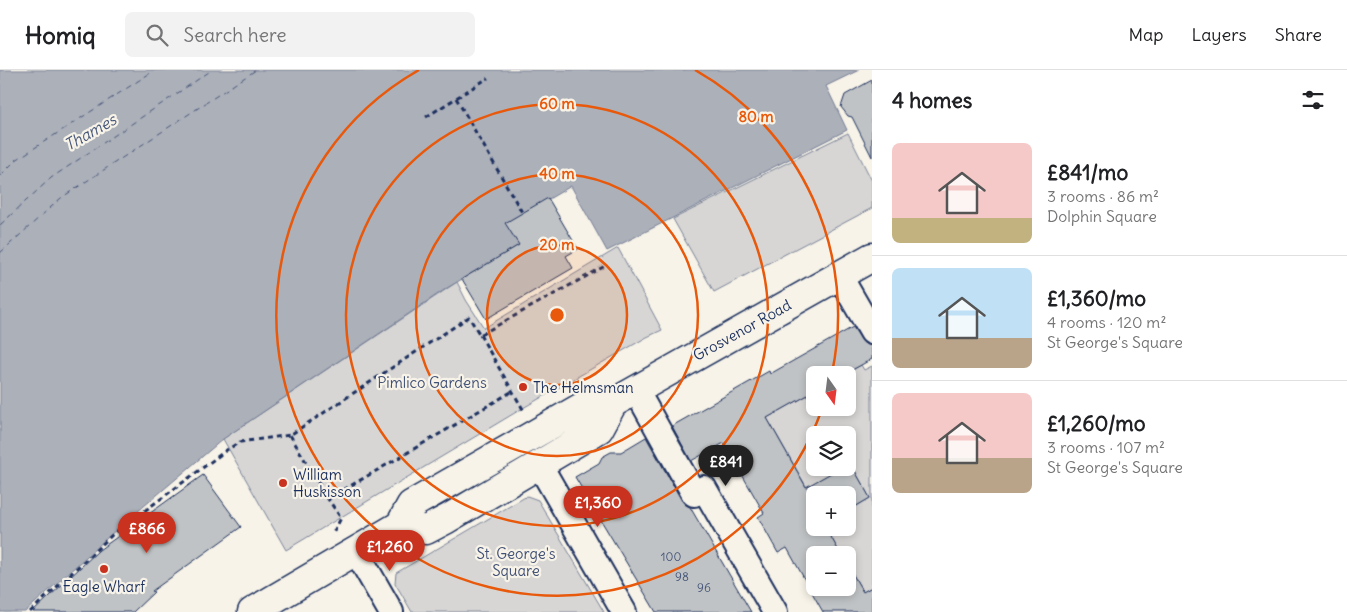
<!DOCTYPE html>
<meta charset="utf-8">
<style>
:root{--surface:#fff;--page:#f2f2f2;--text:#202124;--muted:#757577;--line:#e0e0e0;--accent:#c8321e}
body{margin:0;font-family:Delius,sans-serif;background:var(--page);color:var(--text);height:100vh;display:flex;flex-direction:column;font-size:19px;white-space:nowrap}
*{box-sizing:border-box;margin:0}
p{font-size:16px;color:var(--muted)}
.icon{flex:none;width:28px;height:28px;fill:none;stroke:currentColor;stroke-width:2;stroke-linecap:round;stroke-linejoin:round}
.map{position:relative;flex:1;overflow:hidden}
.sheet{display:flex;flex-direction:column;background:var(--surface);width:475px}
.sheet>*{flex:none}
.needle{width:32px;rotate:166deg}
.fabs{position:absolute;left:806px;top:296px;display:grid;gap:10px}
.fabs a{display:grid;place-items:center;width:50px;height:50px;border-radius:8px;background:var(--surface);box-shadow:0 2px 8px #0003;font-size:25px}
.price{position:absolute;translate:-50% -42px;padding:0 11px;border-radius:18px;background:var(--accent);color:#fff;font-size:16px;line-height:32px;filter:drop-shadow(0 1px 2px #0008)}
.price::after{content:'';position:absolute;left:50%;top:30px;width:15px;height:11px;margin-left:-8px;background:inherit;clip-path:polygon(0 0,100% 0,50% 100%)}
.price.selected{background:#222;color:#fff}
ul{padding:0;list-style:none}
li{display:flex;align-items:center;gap:15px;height:125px;padding:0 20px}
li+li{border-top:1px solid var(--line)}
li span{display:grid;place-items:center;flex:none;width:140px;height:100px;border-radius:8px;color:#555}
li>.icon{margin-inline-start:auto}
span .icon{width:60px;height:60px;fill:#fffc;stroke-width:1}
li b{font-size:21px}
h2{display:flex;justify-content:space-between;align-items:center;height:60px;padding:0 20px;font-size:21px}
header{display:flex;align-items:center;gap:30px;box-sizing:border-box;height:70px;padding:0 25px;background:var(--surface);border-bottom:1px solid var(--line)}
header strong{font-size:24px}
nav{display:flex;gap:28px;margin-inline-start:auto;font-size:18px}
.search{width:350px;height:45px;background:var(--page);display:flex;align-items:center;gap:12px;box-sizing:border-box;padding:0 18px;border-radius:8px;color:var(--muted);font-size:19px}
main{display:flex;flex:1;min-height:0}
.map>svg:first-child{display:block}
</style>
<header>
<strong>Homiq</strong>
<div class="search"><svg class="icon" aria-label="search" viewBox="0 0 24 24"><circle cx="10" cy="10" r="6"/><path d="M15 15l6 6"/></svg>Search here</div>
<nav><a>Map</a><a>Layers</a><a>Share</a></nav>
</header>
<main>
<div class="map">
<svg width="872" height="542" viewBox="0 0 872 542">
<rect width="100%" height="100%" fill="#f7f3e8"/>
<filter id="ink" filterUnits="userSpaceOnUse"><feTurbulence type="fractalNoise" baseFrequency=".02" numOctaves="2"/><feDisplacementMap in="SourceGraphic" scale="10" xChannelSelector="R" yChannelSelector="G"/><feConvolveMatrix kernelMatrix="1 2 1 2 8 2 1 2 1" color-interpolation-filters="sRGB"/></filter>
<g filter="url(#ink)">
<path fill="#d7d6d4" stroke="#798299" d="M848,63L872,111V138L714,222L673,149Z
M618,178L662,260L647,267L523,338L286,480L223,369L457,212L466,230L484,258Z
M861,295L864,300L872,296V517L863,522L848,496V485H841L826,458H848V441L870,428L850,392L848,393V365H815V398H840L821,409L810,423L767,348L815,321V338H848V305H843Z
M527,426L538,430L604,542H412L395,513L396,503Z"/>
<path fill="#acb0b9" stroke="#727c95" d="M0,0H859L826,16L847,60L607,181L571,116L523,144L519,175L447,218L223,369L117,459L25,542H0Z"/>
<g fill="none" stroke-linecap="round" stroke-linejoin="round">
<path stroke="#465679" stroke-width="1" stroke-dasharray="6 5" stroke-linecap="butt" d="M0,106L16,90L155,0
M0,155L51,108L212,0
M0,183L61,128L256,0"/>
</g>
<path fill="#c0c3c5" stroke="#1b2f5e" d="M872,10V87L852,47L848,46L841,37L845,25Z
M548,128L578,179L566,186L573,198L486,249L462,209L519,175L505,153Z
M853,257L865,274L872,276V289L843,305H815V321L767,348L806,417L840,398H848V394L850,392L870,428L848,441V425H815V458H826L841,485H815V518H848V496L863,522L872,517V542H823L787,478L778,483L758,447L764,443L724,373L691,391L672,356L769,301L770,304Z
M646,367L682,431L690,437L751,542H656L575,407L599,393L602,387L611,382H621Z
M203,405L241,457L152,521L154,522L133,542H33L99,480Z"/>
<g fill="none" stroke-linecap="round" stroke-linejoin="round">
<g stroke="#1b2f5e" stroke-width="28">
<path id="minor" d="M839,205L872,262
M636,320L694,424L704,418L775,542
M539,394L624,542
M356,481L391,542"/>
</g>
<g stroke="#1b2f5e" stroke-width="31">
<path id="highway" d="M400,455L426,460L447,449L599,359L613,333
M252,542L400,455L411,435L493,388L587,334L613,333L872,187"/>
</g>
<path stroke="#1b2f5e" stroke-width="3" stroke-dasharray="5 4" stroke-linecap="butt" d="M456,28L523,144
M426,47L488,8
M480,265L524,341
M290,365L328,429L341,448L332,465
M328,429L513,321
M30,542L112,465L228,379L240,372L290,365L469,247L480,265L605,196"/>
<use href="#minor" stroke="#f7f3e8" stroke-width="24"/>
<use href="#highway" stroke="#f7f3e8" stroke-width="28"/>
</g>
</g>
<circle cx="557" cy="245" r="70" fill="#e8590c" fill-opacity=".12"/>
<g fill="none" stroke="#e8590c" stroke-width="2.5">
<circle cx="557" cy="245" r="70"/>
<circle cx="557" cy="245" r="141"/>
<circle cx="557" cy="245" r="211"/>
<path d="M822 339A281 281 0 1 1 419 0M695 0A281 281 0 0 1 832 303"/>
</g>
<g fill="#c8321e" stroke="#f7f3e8" stroke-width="2">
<circle cx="523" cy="317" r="5"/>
<circle cx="283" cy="413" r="5"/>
<circle cx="104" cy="499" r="5"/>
</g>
<g text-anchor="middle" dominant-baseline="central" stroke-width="4.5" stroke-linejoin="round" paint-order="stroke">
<g font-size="12" fill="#445478">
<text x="671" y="486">100</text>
<text x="682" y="506">98</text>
<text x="704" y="517">96</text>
</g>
<g font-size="15" fill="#1b2f5e" stroke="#f7f3e8">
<text transform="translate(742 260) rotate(-29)">Grosvenor Road</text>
</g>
<g font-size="15" fill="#415076" stroke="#f7f3e8">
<text x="432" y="312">Pimlico Gardens</text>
<text x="516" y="483">St. George's<tspan x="516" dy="17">Square</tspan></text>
</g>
<g font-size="15" fill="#1b2f5e" stroke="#f7f3e8" text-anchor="start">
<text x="533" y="317">The Helmsman</text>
<text x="293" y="404">William<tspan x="293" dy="17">Huskisson</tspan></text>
<text x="104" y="516" text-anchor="middle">Eagle Wharf</text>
</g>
<g font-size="16" font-style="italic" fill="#465679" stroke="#f7f3e8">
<text transform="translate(90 62) rotate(-30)">Thames</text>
</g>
</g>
<circle cx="557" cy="245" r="8" fill="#e8590c" stroke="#f7f3e8" stroke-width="2.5"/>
<g font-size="15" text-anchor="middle" font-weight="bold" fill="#e8590c" stroke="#f7f3e8" stroke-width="4.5" stroke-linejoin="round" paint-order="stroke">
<text x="557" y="39">60 m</text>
<text x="756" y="52">80 m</text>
<text x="557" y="109">40 m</text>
<text x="557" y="180">20 m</text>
</g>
</svg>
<div class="fabs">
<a><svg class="needle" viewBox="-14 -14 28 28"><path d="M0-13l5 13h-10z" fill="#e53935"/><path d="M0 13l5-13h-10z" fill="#757577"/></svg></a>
<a><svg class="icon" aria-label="layers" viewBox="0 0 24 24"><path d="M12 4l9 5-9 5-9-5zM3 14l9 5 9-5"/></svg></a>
<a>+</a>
<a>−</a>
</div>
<b class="price selected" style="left:726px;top:417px">£841</b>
<b class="price" style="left:598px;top:458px">£1,360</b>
<b class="price" style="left:147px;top:484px">£866</b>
<b class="price" style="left:390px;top:502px">£1,260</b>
</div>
<section class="sheet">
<h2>4 homes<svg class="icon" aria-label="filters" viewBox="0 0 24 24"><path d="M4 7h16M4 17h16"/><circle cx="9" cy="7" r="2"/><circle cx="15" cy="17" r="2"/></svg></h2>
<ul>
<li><span style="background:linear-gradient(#f6c9c9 75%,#c2b280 0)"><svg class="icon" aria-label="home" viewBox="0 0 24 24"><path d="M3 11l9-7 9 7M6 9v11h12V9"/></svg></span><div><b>£841/mo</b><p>3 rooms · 86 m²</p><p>Dolphin Square</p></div></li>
<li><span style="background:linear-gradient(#bfe0f5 70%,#b9a48a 0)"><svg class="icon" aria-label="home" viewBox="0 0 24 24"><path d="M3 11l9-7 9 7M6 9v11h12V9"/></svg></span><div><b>£1,360/mo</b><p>4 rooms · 120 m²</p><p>St George's Square</p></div></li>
<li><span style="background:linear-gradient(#f6c9c9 65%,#b9a48a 0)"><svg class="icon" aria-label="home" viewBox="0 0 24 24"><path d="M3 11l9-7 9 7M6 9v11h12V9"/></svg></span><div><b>£1,260/mo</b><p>3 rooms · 107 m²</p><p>St George's Square</p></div></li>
</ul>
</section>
</main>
